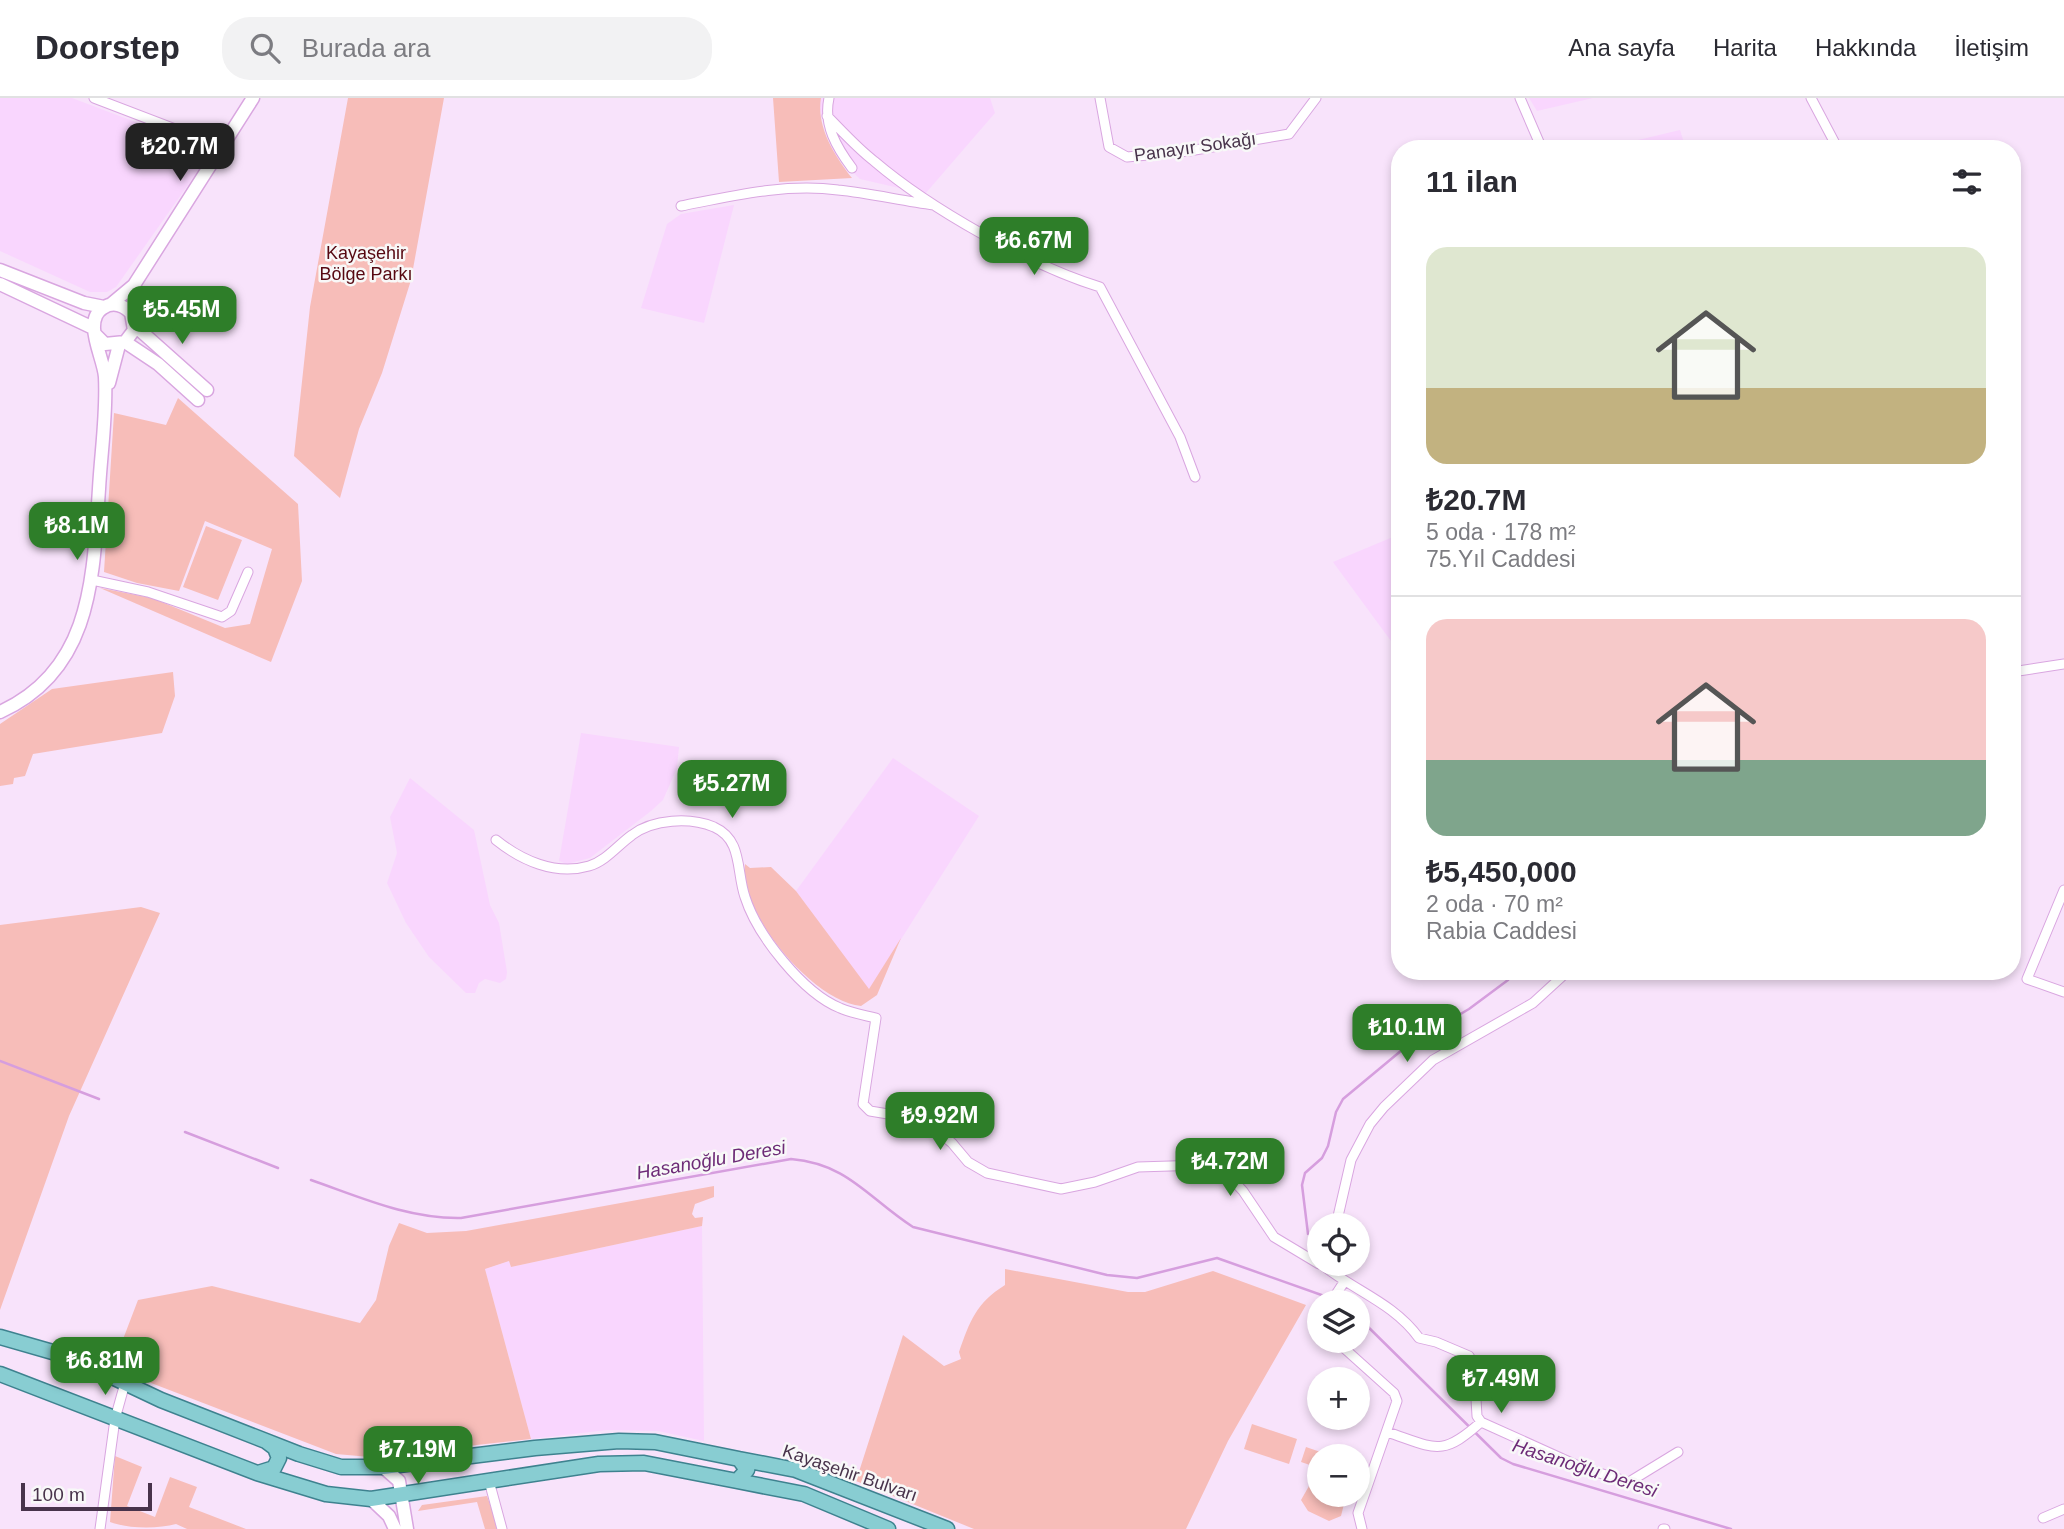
<!DOCTYPE html>
<html lang="tr">
<meta charset="utf-8">
<style>
:root{--surface:#fff;--page:#f2f2f3;--text:#2b2b33;--muted:#7c7c81;--line:#e1e1e2;--accent:#2e7e29}
body{margin:0;font-family:Arial,sans-serif;background:var(--page);color:var(--text);height:100vh;display:flex;flex-direction:column;font-size:26px;white-space:nowrap}
*{box-sizing:border-box;margin:0}
p{font-size:23px;color:var(--muted)}
.icon{flex:none;width:38px;height:38px;fill:none;stroke:currentColor;stroke-width:2;stroke-linecap:round;stroke-linejoin:round}
.map{position:relative;flex:1;overflow:hidden}
.details{position:absolute;left:1391px;top:42px;width:630px;height:840px;display:flex;flex-direction:column;background:var(--surface);border-radius:28px;box-shadow:0 4px 10px #0003}
.details>*{flex:none}
.tools{position:absolute;left:1307px;top:1115px;display:grid;gap:14px}
.tools a{display:grid;place-items:center;width:63px;height:63px;border-radius:50%;background:var(--surface);box-shadow:0 4px 10px #0003;font-size:35px}
.scale{position:absolute;left:21px;bottom:18px;width:131px;box-sizing:border-box;padding-left:7px;border:4px solid #48334b;border-top:0;font-size:19px;line-height:24px;white-space:nowrap;color:#48334b;-webkit-text-stroke:5px #f8f8f8;paint-order:stroke}
.price{position:absolute;translate:-50% -60px;padding:0 16px;border-radius:14px;background:var(--accent);color:#fff;font-size:23px;line-height:46px;filter:drop-shadow(0 2px 4px #0008)}
.price::after{content:'';position:absolute;left:50%;top:42px;width:21px;height:16px;margin-left:-10px;background:inherit;clip-path:polygon(0 0,100% 0,50% 100%)}
.price.on{background:#222;color:#fff}
ul{padding:0;list-style:none}
li{display:grid;align-content:center;gap:14px;height:371px;padding:0 35px}
li+li{border-top:2px solid var(--line)}
li span{display:grid;place-items:center;height:217px;border-radius:21px;color:#555}
li>.icon{margin-inline-start:auto}
span .icon{width:126px;height:126px;fill:#fffc;stroke-width:1}
li b{font-size:30px}
h2{display:flex;justify-content:space-between;align-items:center;height:84px;padding:0 35px;font-size:30px}
header{display:flex;align-items:center;gap:42px;box-sizing:border-box;height:98px;padding:0 35px;background:var(--surface);border-bottom:2px solid var(--line)}
header strong{font-size:33px}
nav{display:flex;gap:38px;margin-inline-start:auto;font-size:24px}
.search{width:490px;height:63px;background:var(--page);display:flex;align-items:center;gap:18px;box-sizing:border-box;padding:0 24px;border-radius:28px;color:var(--muted);font-size:26px}
.map>svg:first-child{display:block}
</style>
<header>
<strong>Doorstep</strong>
<div class="search"><svg class="icon" aria-label="search" viewBox="0 0 24 24"><circle cx="10" cy="10" r="6"/><path d="M15 15l6 6"/></svg>Burada ara</div>
<nav><a>Ana sayfa</a><a>Harita</a><a>Hakkında</a><a>İletişim</a></nav>
</header>
<div class="map">
<svg width="2064" height="1431" viewBox="0 0 2064 1431">
<rect width="100%" height="100%" fill="#f8e3fb"/>
<path fill="#f9d6fe" d="M0,0H72L212,53L116,189L107,194H90L0,153Z
M821,0H990L995,15L925,96L860,81L834,57L819,10Z
M1529,0H1593L1537,13Z
M1680,32L1686,51H1600Z
M734,107L704,225L641,210L667,126L681,116Z
M1400,436V547L1391,543L1333,464Z
M581,635L679,649L677,670L663,702L651,713L590,760L567,766L559,763Z
M893,660L979,718L869,892L796,793Z
M410,680L474,732L490,807L499,825L507,874L506,881L500,885L485,881L479,885L475,895H466L429,859L406,825L387,785L397,755L390,719Z
M702,1128L704,1343L658,1333L607,1332L531,1341L485,1171L509,1163L511,1169Z"/>
<path fill="#f7bdb9" d="M348,0H444L411,182L382,275L359,331L340,400L294,358L310,209Z
M773,0H821C816,29 835,58 852,80L779,84Z
M178,300L298,406L302,483L271,564L100,490L152,500L225,530L250,526L272,451L205,423L179,493L137,485L104,474L114,315L166,327Z
M206,428L242,442L218,502L183,489Z
M173,574L175,598L162,635L33,656L25,678L14,680L13,686L0,688V626L52,591Z
M745,766L750,770L771,769L796,793L869,891L901,840L877,897L861,908C814,904 738,815 745,766Z
M141,809L160,815L69,1018L0,1212V827Z
M714,1088V1099L695,1106L692,1116L695,1120L703,1119L702,1128L511,1169L509,1163L485,1171L531,1341L370,1359L336,1356L112,1270L138,1202L212,1188L360,1225L376,1202L389,1148L399,1125L427,1135L466,1133Z
M1005,1171L1128,1194H1145L1213,1173L1306,1207L1228,1343L1186,1431H974L856,1383L903,1237L944,1268L961,1261L959,1254C970,1223 976,1205 1005,1187Z
M1252,1326L1297,1341L1289,1366L1244,1351Z
M1306,1349L1332,1358H1320L1319,1370L1301,1364Z
M115,1358L142,1369L127,1408L155,1419L170,1379L197,1389L189,1409L246,1431H187L176,1426C158,1431 129,1431 110,1424Z
M1309,1388L1319,1389L1320,1396L1339,1397L1344,1406L1341,1418L1329,1423L1308,1413L1301,1402Z
M487,1398L499,1431H485L477,1404L418,1413L422,1407Z"/>
<g fill="none" stroke-linecap="round" stroke-linejoin="round">
<path stroke="#d69ede" stroke-width="2.5" d="M0,963L99,1001
M185,1034L278,1070
M311,1082C360,1099 408,1121 461,1120L791,1061C848,1066 867,1099 913,1129L1107,1177L1137,1180L1217,1160L1330,1200
M1308,1136L1302,1087L1305,1075L1322,1060L1328,1048L1336,1014L1343,1001L1408,947L1469,911L1508,882L1515,873
M1358,1219L1501,1360L1513,1366L1731,1431"/>
<g stroke="#d9a6e0" stroke-width="11">
<path id="street" d="M94,0L222,49
M829,0C823,27 837,50 852,70
M1100,0L1109,49L1127,59L1189,53L1289,36L1316,0
M1520,0L1542,51
M1811,0L1838,51
M827,18C842,33 857,50 874,63C929,110 1031,168 1100,189L1180,339L1195,379
M681,108C732,98 785,85 838,92C870,95 902,103 934,107
M92,482L148,494L222,519L231,513L248,474
M2012,574L2064,566
M496,742C521,762 555,778 589,768C606,763 618,747 632,737C653,721 690,719 714,729C743,742 736,773 745,799C757,837 803,895 840,910C851,915 864,917 876,920L863,1006L870,1013L924,1022L952,1045L968,1064L987,1075L1061,1091L1095,1084L1138,1069L1202,1067L1216,1070L1228,1077L1243,1093L1274,1139L1319,1166
M2064,792L2027,881L2064,894
M1336,1127L1351,1062L1370,1026L1384,1009L1433,962L1533,905L1568,873
M1320,1165C1352,1192 1393,1204 1419,1240L1436,1244L1469,1258L1474,1267L1477,1318L1481,1324L1583,1370L1629,1384L1678,1354
M1331,1204L1344,1184
M1335,1242L1394,1295L1397,1303L1358,1415L1362,1431
M1387,1334C1435,1350 1441,1360 1481,1324
M489,1383L502,1431
M2043,1420L2064,1411
M100,1431L115,1321L125,1285
M1663,1431H1665"/>
</g>
<g stroke="#d9a6e0" stroke-width="15">
<path id="secondary" d="M0,172L84,205L104,209
M0,186L93,230
M110,207L134,187L253,0
M133,221L134,187
M134,227L207,292
M125,244L158,266L198,302
M109,285L119,247
M0,614C93,572 93,478 99,391C101,354 107,316 105,279C104,260 82,223 103,210C113,203 123,207 131,215L134,232L125,244L105,246L95,236
M383,1369L399,1383L407,1431
M371,1401L389,1418L395,1431"/>
</g>
<g stroke="#3e828f" stroke-width="17">
<path id="primary" d="M0,1239L70,1259L161,1302L299,1356L341,1369H383L535,1350L619,1343L655,1344L739,1361L747,1372L737,1383L644,1365L599,1366L371,1401L326,1396L257,1375L0,1276
M739,1361L796,1372L947,1431
M258,1375L274,1370L279,1360L275,1350L267,1344
M737,1383L804,1396L888,1431"/>
</g>
<use href="#street" stroke="#fff" stroke-width="9"/>
<use href="#secondary" stroke="#fff" stroke-width="12"/>
<use href="#primary" stroke="#88cdd2" stroke-width="14"/>
</g>
<g text-anchor="middle" dominant-baseline="central" stroke-width="5" stroke-linejoin="round" paint-order="stroke">
<g font-size="18" fill="#48334b" stroke="#f8f8f8">
<text transform="translate(1195 49) rotate(-8)">Panayır Sokağı</text>
<text transform="translate(850 1375) rotate(19)">Kayaşehir Bulvarı</text>
</g>
<g font-size="18" fill="#570811" stroke="#f8f8f8">
<text x="366" y="155">Kayaşehir<tspan x="366" dy="21">Bölge Parkı</tspan></text>
</g>
<g font-size="19" font-style="italic" fill="#6d2b77" stroke="#f8f8f8">
<text transform="translate(711 1062) rotate(-10)">Hasanoğlu Deresi</text>
<text transform="translate(1585 1370) rotate(18)">Hasanoğlu Deresi</text>
</g>
</g>
</svg>
<div class="tools">
<a><svg class="icon" aria-label="locate" viewBox="0 0 24 24"><circle cx="12" cy="12" r="6"/><path d="M12 2v4M12 18v4M2 12h4M18 12h4"/></svg></a>
<a><svg class="icon" aria-label="layers" viewBox="0 0 24 24"><path d="M12 4l9 5-9 5-9-5zM3 14l9 5 9-5"/></svg></a>
<a>+</a>
<a>−</a>
</div>
<div class="scale">100 m</div>
<b class="price on" style="left:180px;top:85px">₺20.7M</b>
<b class="price" style="left:1034px;top:179px">₺6.67M</b>
<b class="price" style="left:182px;top:248px">₺5.45M</b>
<b class="price" style="left:77px;top:464px">₺8.1M</b>
<b class="price" style="left:732px;top:722px">₺5.27M</b>
<b class="price" style="left:1407px;top:966px">₺10.1M</b>
<b class="price" style="left:940px;top:1054px">₺9.92M</b>
<b class="price" style="left:1230px;top:1100px">₺4.72M</b>
<b class="price" style="left:105px;top:1299px">₺6.81M</b>
<b class="price" style="left:1501px;top:1317px">₺7.49M</b>
<b class="price" style="left:418px;top:1388px">₺7.19M</b>
<section class="details">
<h2>11 ilan<svg class="icon" aria-label="filters" viewBox="0 0 24 24"><path d="M4 7h16M4 17h16"/><circle cx="9" cy="7" r="2"/><circle cx="15" cy="17" r="2"/></svg></h2>
<ul>
<li><span style="background:linear-gradient(#dfe7d0 65%,#c2b280 0)"><svg class="icon" aria-label="home" viewBox="0 0 24 24"><path d="M3 11l9-7 9 7M6 9v11h12V9"/></svg></span><div><b>₺20.7M</b><p>5 oda · 178 m²</p><p>75.Yıl Caddesi</p></div></li>
<li><span style="background:linear-gradient(#f6c9c9 65%,#7fa58c 0)"><svg class="icon" aria-label="home" viewBox="0 0 24 24"><path d="M3 11l9-7 9 7M6 9v11h12V9"/></svg></span><div><b>₺5,450,000</b><p>2 oda · 70 m²</p><p>Rabia Caddesi</p></div></li>
</ul>
</section>
</div>
